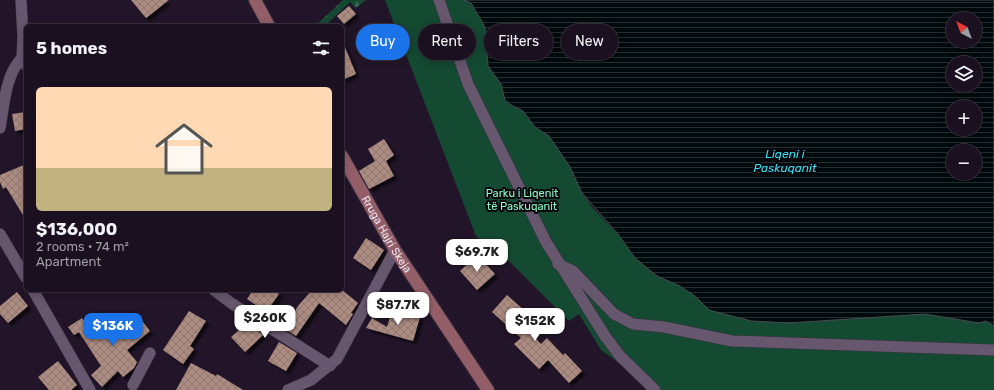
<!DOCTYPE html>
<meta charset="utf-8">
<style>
:root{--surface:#1a101f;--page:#271e2c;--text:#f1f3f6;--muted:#9f9da4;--line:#38303d;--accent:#1a73e8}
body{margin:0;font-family:Rubik,sans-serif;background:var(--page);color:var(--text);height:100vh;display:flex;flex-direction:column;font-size:15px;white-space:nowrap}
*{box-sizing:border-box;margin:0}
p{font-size:13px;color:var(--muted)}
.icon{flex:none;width:22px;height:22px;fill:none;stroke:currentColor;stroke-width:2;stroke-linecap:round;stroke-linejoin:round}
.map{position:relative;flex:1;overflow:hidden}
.drawer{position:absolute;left:24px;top:24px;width:320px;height:268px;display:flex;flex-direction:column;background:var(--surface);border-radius:6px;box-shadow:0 2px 10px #0003,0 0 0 1px var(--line)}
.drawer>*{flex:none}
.banner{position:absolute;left:356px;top:24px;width:380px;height:36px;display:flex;gap:8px}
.needle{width:26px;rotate:319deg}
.buttons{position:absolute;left:946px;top:12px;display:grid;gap:8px}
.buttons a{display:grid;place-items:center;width:36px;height:36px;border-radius:50%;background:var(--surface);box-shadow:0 2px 10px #0003,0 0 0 1px var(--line);font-size:20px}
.price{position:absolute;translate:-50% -34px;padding:0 9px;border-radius:8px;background:#fff;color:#222;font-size:13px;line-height:26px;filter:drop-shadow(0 1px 2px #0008)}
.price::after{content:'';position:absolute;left:50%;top:24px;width:12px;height:9px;margin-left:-6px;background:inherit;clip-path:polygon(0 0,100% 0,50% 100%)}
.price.selected{background:var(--accent);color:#fff}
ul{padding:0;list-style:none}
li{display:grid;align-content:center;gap:8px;height:212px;padding:0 12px}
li+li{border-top:1px solid var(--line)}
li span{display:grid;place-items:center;height:124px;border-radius:6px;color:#555}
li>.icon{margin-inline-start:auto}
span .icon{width:72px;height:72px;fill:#fffc;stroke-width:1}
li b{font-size:17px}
h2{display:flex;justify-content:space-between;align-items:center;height:48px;padding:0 12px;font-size:17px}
.pill{padding:0 14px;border-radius:18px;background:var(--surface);box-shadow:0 2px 10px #0003,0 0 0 1px var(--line);font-size:14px;line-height:36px}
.pill.selected{background:var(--accent);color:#fff}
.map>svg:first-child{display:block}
</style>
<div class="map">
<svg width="994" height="390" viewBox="0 0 994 390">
<defs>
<pattern id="forest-firs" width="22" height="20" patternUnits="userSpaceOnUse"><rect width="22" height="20" fill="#144932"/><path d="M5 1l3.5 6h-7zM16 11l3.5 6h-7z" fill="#366350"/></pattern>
<pattern id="water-rules" width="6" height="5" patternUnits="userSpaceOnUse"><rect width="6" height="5" fill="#010a0c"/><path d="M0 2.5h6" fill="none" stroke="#262e30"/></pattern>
<pattern id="building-cross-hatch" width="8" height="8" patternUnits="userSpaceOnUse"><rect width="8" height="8" fill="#ac8c81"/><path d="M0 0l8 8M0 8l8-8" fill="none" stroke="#8e7770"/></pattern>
<filter id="shadow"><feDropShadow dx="3.5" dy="3.5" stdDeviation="1" flood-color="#0009"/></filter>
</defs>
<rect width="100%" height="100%" fill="#231529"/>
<path fill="url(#forest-firs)" d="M343,0H366L356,8L350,2L325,26H315Z"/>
<path fill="#144932" d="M385,0H464L471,3L485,27L488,66L501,84L505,100L511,105L523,111L535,127L549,136L570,167L582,193L592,207L657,276L680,286L695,296L709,310L789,323L925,314L979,323L986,321L994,326V390H650L630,371L601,350L579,314L569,321L501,253L495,254L476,236Z"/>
<path fill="url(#water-rules)" stroke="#484c52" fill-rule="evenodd" d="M464,0H994V326L986,321L979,323L925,314L789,323L751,321L709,310L695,296L680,286L657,276L635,258L618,234L582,193L570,167L549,136L535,127L523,111L511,105L505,100L501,84L488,66L485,27L471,3ZM953,19H975V41H953ZM953,63H975V85H953ZM953,107H975V129H953ZM953,151H975V173H953Z"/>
<path fill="url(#building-cross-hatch)" filter="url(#shadow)" d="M131,0H169L146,18Z
M349,6L356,14L344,24L337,16Z
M342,40L356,74L342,80Z
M26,112V129L15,131L12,114Z
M384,139L394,155L386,161L394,176L369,189L359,171L375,161L368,149Z
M26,164V220L6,187L3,189L0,182V175Z
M366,238L384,250L371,270L353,258Z
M477,255L495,274L477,290L460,271Z
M253,290H274L279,294L266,312L247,299Z
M312,290H342L358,303L351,313L353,314L346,325L319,303L296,336L285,329L298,306Z
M17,292L28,306L8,323L0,314V306Z
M507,295L526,312L519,321L541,344L547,338L563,355L565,353L582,371L569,383L548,360L539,369L514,344L521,338L492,312Z
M392,310L420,317L413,341L366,328L372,318L387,327Z
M189,311L206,321L190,346L194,349L183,364L163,350Z
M136,313L150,331L127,350L137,362L134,368L123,377L118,371L102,387L91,375L101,366L79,332L74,335L68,327L82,318L93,335L102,328L107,336Z
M248,322L263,335L245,352L231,337Z
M279,342L297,353L286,371L268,361Z
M58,361L77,385L71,390H49L38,377Z
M191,363L216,376L217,374L243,390H176Z"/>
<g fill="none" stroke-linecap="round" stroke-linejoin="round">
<g stroke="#39303e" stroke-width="12">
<path id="street" d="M21,0L23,37L22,58L26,65
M439,0L468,84L546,242L605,336L620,356L655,390
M0,128C4,106 5,75 22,58
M0,234L26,278
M558,264L573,271L614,314L633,324L664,327L732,341L994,350
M33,290L90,390
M214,290L231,303L330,366
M133,385L150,353
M288,390L311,380L337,359L395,250"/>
</g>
<g stroke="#39303e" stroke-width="14">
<g id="secondary">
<path d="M255,0L269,26"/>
<path id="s1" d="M342,156L395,250L488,390"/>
</g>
</g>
<use href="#street" stroke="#66566e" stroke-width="11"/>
<use href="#secondary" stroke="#935e68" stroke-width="12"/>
</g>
<g text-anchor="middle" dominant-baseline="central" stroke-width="4" stroke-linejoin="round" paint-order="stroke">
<g font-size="11" fill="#88fec5" stroke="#09040c">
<text x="522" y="193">Parku i Liqenit<tspan x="522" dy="13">të Paskuqanit</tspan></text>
</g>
<g font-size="11" fill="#efe6f4" stroke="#09040c">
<text stroke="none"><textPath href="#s1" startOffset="90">Rruga Hajri Skeja</textPath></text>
</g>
<g font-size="12" font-style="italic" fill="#33e5f1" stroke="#09040c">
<text x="785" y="154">Liqeni i<tspan x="785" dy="14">Paskuqanit</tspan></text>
</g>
</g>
</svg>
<div class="buttons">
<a><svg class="needle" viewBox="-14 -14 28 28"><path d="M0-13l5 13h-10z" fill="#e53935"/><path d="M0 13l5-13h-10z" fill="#9f9da4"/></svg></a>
<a><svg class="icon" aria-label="layers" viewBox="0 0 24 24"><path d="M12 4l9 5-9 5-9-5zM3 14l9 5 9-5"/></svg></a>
<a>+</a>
<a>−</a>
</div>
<b class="price" style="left:477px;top:273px">$69.7K</b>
<b class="price" style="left:398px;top:326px">$87.7K</b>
<b class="price" style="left:265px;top:339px">$260K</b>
<b class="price" style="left:535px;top:342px">$152K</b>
<b class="price selected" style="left:113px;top:347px">$136K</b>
<div class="banner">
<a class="pill selected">Buy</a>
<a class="pill">Rent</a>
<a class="pill">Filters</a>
<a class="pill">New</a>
</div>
<section class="drawer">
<h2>5 homes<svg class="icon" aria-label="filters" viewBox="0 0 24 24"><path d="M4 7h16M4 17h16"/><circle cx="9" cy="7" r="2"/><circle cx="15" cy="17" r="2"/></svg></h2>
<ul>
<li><span style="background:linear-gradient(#ffd9b3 65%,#c2b280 0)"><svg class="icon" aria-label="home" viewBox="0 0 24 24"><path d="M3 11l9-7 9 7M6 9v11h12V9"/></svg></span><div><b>$136,000</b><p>2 rooms · 74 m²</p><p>Apartment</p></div></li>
</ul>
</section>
</div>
